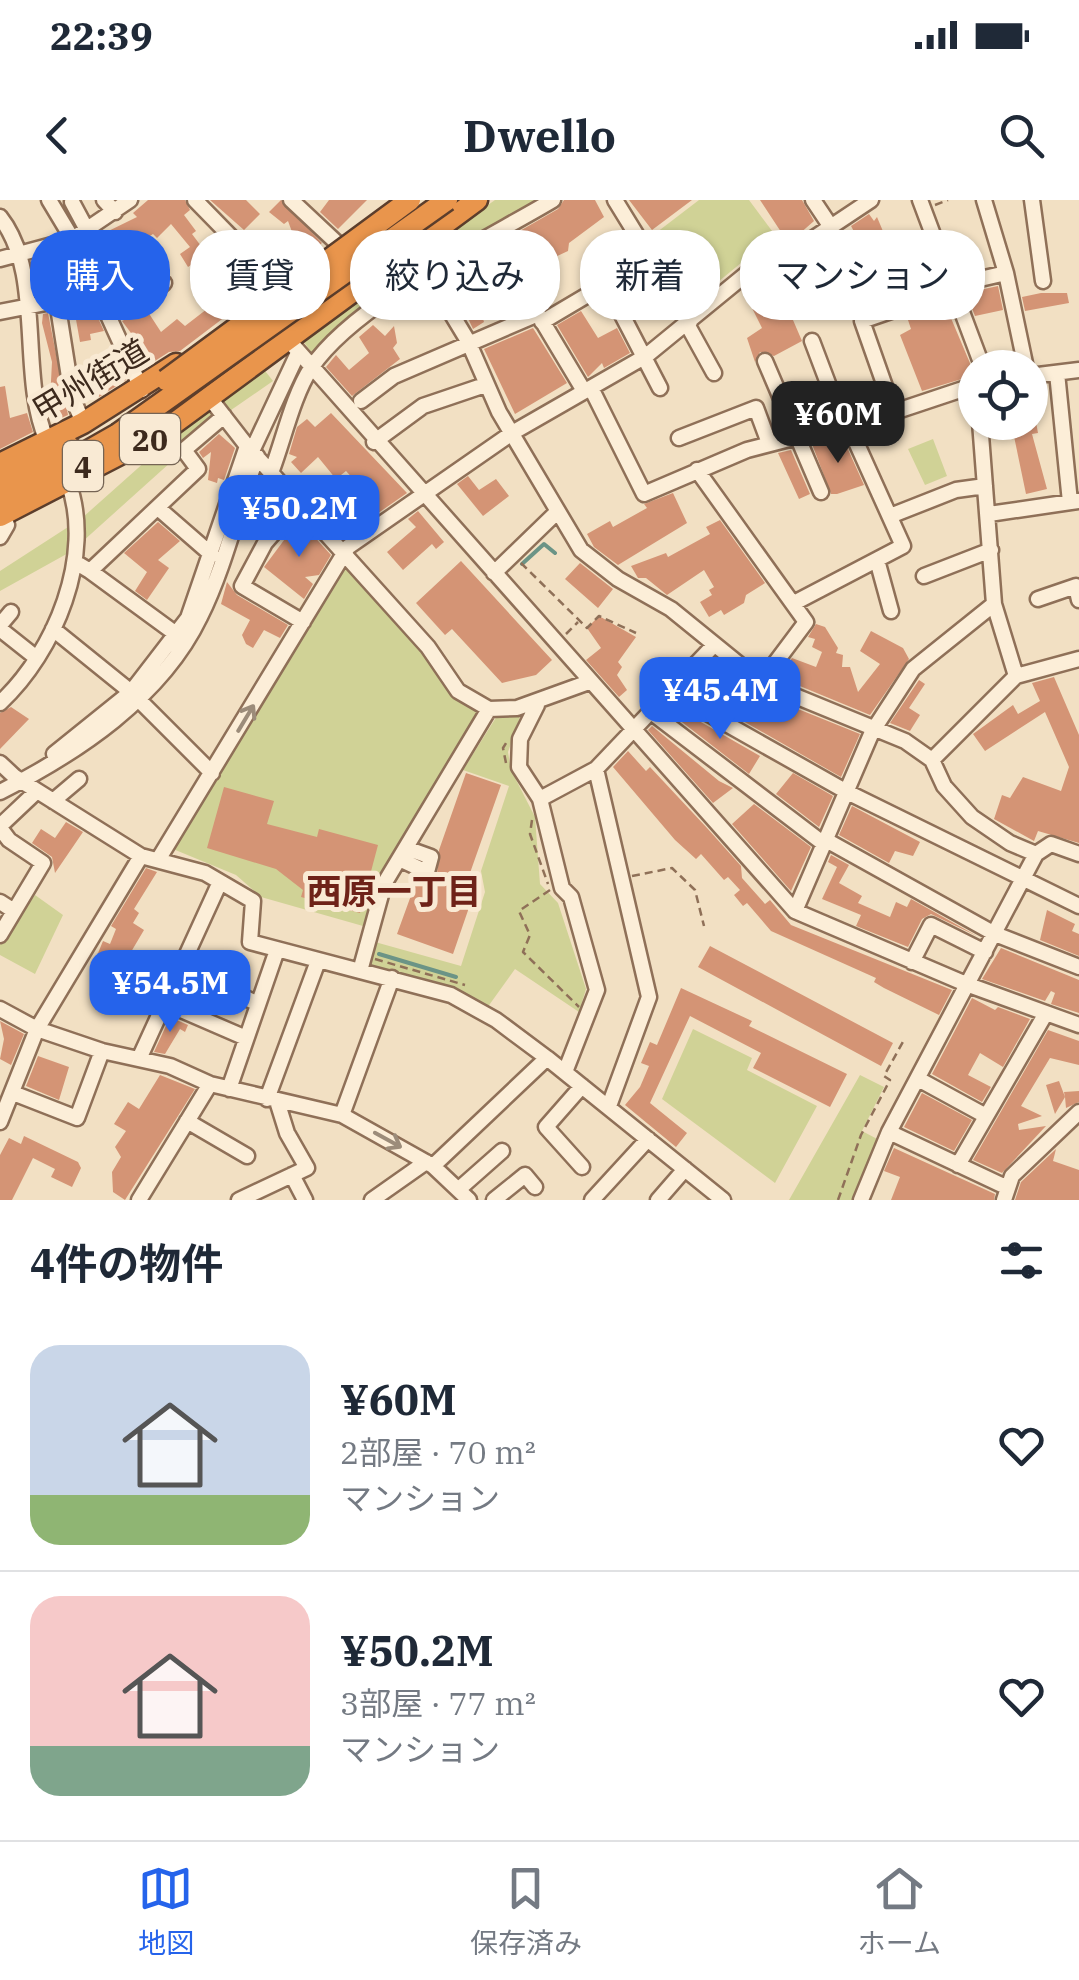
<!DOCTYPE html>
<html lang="ja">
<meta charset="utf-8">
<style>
:root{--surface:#fff;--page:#f2f2f3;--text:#1f2937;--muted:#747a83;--line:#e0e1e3;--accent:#2563eb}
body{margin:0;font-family:"IBM Plex Serif","Noto Sans JP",serif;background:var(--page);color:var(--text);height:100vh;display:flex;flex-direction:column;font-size:38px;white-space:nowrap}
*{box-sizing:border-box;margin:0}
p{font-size:32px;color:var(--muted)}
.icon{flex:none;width:55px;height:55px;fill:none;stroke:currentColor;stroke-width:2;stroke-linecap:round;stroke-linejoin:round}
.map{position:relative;height:1000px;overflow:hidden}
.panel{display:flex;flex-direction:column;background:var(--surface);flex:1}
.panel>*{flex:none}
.banner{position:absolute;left:30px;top:30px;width:1020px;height:90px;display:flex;gap:20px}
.buttons{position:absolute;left:958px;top:150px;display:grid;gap:20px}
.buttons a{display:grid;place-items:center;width:90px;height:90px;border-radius:50%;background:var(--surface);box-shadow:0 2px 8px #0004;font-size:50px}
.price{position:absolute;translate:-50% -85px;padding:0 22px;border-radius:20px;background:var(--accent);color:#fff;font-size:32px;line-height:65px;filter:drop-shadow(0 2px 5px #0008)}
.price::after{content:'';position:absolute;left:50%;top:60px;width:30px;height:22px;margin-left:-15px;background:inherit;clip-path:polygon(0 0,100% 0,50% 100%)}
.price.on{background:#222;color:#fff}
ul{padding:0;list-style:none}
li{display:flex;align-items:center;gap:30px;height:250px;padding:0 30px}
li+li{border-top:2px solid var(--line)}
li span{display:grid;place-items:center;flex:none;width:280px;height:200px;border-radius:30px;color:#555}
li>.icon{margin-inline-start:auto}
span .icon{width:120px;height:120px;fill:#fffc;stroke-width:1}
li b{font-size:42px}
h2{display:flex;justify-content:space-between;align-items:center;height:120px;padding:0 30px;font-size:42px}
.pill{padding:0 35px;border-radius:40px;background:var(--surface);box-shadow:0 2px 8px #0004;font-size:35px;line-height:90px}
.pill.on{background:var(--accent);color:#fff}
.status{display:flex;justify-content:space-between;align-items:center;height:70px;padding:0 50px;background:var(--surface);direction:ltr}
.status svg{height:28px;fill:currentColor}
header{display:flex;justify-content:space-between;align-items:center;height:130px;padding:0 30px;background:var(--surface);font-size:45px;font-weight:700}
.dock{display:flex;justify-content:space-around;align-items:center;height:140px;border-top:2px solid var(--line);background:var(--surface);font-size:28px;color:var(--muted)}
.dock a{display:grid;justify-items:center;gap:5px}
.dock .on{color:var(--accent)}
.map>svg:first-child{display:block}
</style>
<div class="status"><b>22:39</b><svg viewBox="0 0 49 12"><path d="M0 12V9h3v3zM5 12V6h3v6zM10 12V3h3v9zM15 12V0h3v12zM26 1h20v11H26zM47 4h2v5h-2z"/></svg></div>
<header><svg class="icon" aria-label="back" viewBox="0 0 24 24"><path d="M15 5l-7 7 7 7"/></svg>Dwello<svg class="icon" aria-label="search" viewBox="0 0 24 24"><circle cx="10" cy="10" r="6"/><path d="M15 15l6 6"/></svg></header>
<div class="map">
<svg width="1079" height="1000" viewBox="0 0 1079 1000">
<rect width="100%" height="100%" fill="#f2e0c3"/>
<path fill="#d0d296" d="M495,0H540L312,153L301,138Z
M699,0H749L775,35L690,105L648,39Z
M262,167L273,181L221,217L72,351L0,391V371L82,318L174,236Z
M933,239L947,276L925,285L908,249Z
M349,364L479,511L378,681L363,726L261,697L236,675L173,649L341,369Z
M521,514L508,552L511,570L535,617L540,684L558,703L586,789L579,812L515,769L487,808L368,768L375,742L461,766L485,692L481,671L509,586L463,570L497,516Z
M35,695L63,715L35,774L0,755V745Z
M693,829L752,858L747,870L817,906L775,983L662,899Z
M860,875L884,887L862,931L881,941L856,1000H789Z"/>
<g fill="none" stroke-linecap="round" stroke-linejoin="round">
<path stroke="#6b9486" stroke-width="4" d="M522,364L544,344L555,353
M379,754L456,777"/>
</g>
<path fill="#d49475" d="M148,0H185L190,10L184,15L196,31L192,34L207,54L188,67L180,54L190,47L171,24L157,38L153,34L122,54L138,82L126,89L110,61L98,68L86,42L137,17L133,13Z
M210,0H246L260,14L244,30Z
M281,0L322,43L309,53L295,40L288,21L284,24L269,12Z
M329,0H367L338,29L320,12Z
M564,0H595L604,17L569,43L568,51L525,71L506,39L558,9Z
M629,0H692L652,30Z
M760,0H802L814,21L798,35L785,38Z
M869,14L874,21L877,17L898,67L916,60L922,76L935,71L940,83L878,104L865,60L879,55L871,32L858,39L851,26Z
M226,47L263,85L247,100L232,71L229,74L214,57Z
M486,56L488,66L506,81L503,95L511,90L523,109L499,119L473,74L469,76L484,122L473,129L466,114L467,88L453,96L442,76L469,60L472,64Z
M801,56L820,95L790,113L802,141L774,156L760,152L755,162L747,138L762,128L752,108L788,92L774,65Z
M48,57L54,91L38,94L32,62Z
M214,84L238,107L180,151L169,152L144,168L135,149L140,145L122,121L146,109L161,132L177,119L185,126L216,102L206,91Z
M998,86L1003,110L975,116L966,93Z
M1041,93H1067L1069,103L1025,111L1022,97Z
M945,104L975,175L922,191L900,135L911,129L907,117Z
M92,105L104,131L90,134L91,140L80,142L75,114L70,115L69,109Z
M581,111L598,138L617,128L630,153L604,168L602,163L588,177L557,125Z
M48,113L68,215L59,219L50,200L52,162L42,123L43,114Z
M373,125L385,136L394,126L397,143L393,148L400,159L352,196L326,167L336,155L349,170L369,153L359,137Z
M533,128L567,183L515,214L484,149Z
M114,154L126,180L99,197L89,167Z
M5,186L10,218L27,213L33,232L0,249V187Z
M331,213L407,293L351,332L330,308L358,284L346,271L336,279L318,257L301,273L291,262L297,257L289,254L297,227L307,219L315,227Z
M1011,222H1036L1038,233L1032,234L1047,289L1026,294Z
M219,234L235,248L224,280L218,278L217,283L208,280L211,252L203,258L199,252Z
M842,236L864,285L837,294H831L812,244Z
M791,250L810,294L799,299L778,253Z
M468,276L479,290L496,279L509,296L483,316L457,284Z
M673,293L687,323L618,365L594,347L587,334L610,321L613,327L647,308L644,304Z
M418,311L444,342L436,349L432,344L403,370L387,352L416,327L408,319Z
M299,320L331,355L319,375L305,377L313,384L304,399L264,367Z
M720,320L765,383L746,395L744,403L724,415L721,410L709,417L700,402L712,395L709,390L714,387L704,370L667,395L646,378H638L631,366L666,353L668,357L710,334L706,327Z
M158,322L180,341L158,360L169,368L147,400L135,391L147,372L124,353Z
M461,361L552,460L536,475L502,483L452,429L445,435L416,403Z
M580,363L613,389L598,408L565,379Z
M227,382L237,395L288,425L280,438L264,430L253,448L246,444L242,435L250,420L221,404Z
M599,416L636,437L618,462L622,467L617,475L627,490L619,497L586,460L601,448L587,428Z
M816,424L825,427L838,448L836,453L843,455L842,467H850L858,492L880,464L860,451L871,431L903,448L909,459L870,515L778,477L792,458L816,467L822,452L812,447L815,439L808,437Z
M716,459L756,492L860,534L841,577L687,489Z
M1054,477L1079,535V643L1038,631L1034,641L994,619L1002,595L1010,598L1023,577L1061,591L1069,567L1045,512L985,551L973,534L1013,505L1018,514L1040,501L1032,483Z
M919,480L925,484L909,508L920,515L910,531L890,523Z
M673,506L760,556L749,574L669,512Z
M11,507L29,519L0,549V513Z
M652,526L719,581L733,588L713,603L648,530Z
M628,551L646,571L650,567L707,628L741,666L742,678L765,704L770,700L791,725L952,790L939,815L884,788L874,782L876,778L771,731L747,703L743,706L734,695L740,690L728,677L724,680L701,654L696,659L675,640L613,567Z
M466,573L501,585L464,690L474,693L453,754L397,734L417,679L430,682L437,675L439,650Z
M793,573L833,596L819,627L776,594Z
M224,587L274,601L267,624L317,637L319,629L378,645L360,713L301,697L303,690L276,669L207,648Z
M754,604L811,647L791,691L732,624Z
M852,606L920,642L913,656L895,651L889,663L839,635Z
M66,622L83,632L55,673L52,657L32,643L41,629L55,638Z
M831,655L849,665L839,683L862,696L858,703L890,717L896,702L907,707L911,699L977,736L931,714L922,719L908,747L856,726L861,715L822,699L837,667L828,662Z
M146,668L157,672L134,709L139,713L133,723L144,730L131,752L135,754L128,771L96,758L103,741L110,744L116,729L111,726Z
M1047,710L1075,724L1072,731L1079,734V756L1040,740Z
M710,746L893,843L881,866L698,767Z
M1001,748L1079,780V813L1051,804L1055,793L1051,791L1045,801L982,779Z
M163,766L165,778L158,791L131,795L128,771Z
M681,788L752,821L749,826L847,874L830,907L753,868L761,853L690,816L650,903L687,933L676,947L625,905L640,887L649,866L641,863L650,842L657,845Z
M972,798L995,810L998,807L1030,819L1003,867L980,853L968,875L991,887L982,902L932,874Z
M170,817L188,825L185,832L180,829L165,854L154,852Z
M0,821L24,834L11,865L0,859L4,839Z
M1048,830L1079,841V865L1050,858L1021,906L1042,916L1018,924L1019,930L1046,926L1002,973L973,960Z
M38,856L69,867L59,900L26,886Z
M160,875L195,889L125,1000L113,992L112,972L121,957L115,947L126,931L114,924L128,902L139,909Z
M1059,881L1065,897L1064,892L1079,891V902L1066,908L1065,897L1055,914L1046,885Z
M922,893L972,920L954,951L904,927Z
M24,936L78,962L81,968L72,987L51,977L55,969L33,958L12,1000H0V955L9,938L21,944Z
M894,948L995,994L994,1000H891L900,977L884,971Z
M1056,949L1053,961L1079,970V1000H1015L1021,982Z"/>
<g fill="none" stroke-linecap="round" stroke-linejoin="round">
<g stroke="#8f7058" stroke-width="19">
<path id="minor" d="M49,0L76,45L142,190
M104,0L115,12
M195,0L279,86
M291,0L337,43
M615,0L690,122
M813,0L831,27
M920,0L983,168
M984,0L1006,73L1026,168
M1032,0L1043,81
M72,2L87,30
M0,17C45,74 18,175 47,241
M492,37L584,191
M410,45L468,141L499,212L581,350L618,379L671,409L761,482L905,541L932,560L944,586L972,617L1010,643L1036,654
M0,59L71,40L130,0
M606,84L660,188
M954,85L1006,73
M57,101L72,196L83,223
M0,112L97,93
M108,116L150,95L164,83
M542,122L650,58
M687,124L714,173
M283,134L795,711L966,784L1079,825
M812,141L843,223
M765,161L821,292
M1057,173L1070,302
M1030,176L1079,170
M591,188L644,294L747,250L894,212L975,185
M209,197L247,246L428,447L458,491L489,509L517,508L589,482
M361,201L394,176L538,114
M894,212L862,121L955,89
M980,222L994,404L1016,476
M679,238L756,208L769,243
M374,242L423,206L485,185
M252,251L298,153
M272,270C284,238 293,196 311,168C355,103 484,41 553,0
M697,270L806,422L761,482
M299,304L265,343L242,386L303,422
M158,308L212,355
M989,314L1078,301
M890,316L956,290L985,286
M0,337L7,325L2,315
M877,360L891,411
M75,362L90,371L198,269L184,250L224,216
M90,371L176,434
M494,373L556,313
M924,376L991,350
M1038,399L1076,386L1079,400
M796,402L903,346L847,222
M0,425L11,412
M0,429L34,456
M53,429L131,492L212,573
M670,492L847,592L1079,706
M0,503C55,452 95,355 68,282
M537,505L520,539L519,567L540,599L562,688L571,697L597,790L565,872
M651,512L824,644
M54,554L131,492L188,418L247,246
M932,560L1016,476L1079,459
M0,563L15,577L141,656L205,673L253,701L250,742L451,795L496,820L547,858L723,1000
M0,592C77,553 161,498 200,417C225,367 238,308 257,256
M540,599L596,569
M53,601L79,579
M0,626L37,591
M0,628L9,640L43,663L0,735
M826,640L995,734L1079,767
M399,659L427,672L431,657L406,648
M158,660L348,347L512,233L646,156L773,52L805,44L871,0
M0,702L14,711
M795,711L872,532L913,469L994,404
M912,762L931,725L985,752
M181,767L258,804
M360,771L384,684L489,509
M209,781L217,765
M165,803L246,838
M0,809L37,829L102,851L170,866L210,884L342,915L433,966L469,1000
M139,859L220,682
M920,880L986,916
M582,886L546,927L582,967
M229,889L277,750
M13,893L77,918L102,851
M267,899L318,761
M609,906L649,797L596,569L714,445
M342,915L392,778
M187,921L247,956
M0,922L37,829L141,656
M889,932L1008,988
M958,965L1046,813
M433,966L547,858
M292,975L305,1000
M459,989L502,951
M139,1000L210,884
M239,1000L307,968L287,933L277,901
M372,1000L426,962
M494,1000L525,975L535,987
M592,1000L648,939
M658,1000L685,969
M861,1000L889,932L1036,654L1051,644L1079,654
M1004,1000L1012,976L1079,912"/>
</g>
<g stroke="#5c3e2c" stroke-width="25">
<path id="highway" d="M0,264L83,223L176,164
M0,283L68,245
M0,301L118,234
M0,316L161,233L477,0"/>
</g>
<path stroke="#8f7058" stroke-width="2.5" stroke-dasharray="8 5" stroke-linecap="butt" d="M935,5L948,0
M521,363L587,428L599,416L636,433
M566,434L578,422
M506,563L503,548L508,540
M532,620L530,634L548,684
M632,676L672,668L695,690L704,726
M550,690L519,711L530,735L523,752L579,807
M375,759L465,785
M838,1000L861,935L890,880L884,876L904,840"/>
<use href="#minor" stroke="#fceed8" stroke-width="14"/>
<use href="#highway" stroke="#e9954c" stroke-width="20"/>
<g stroke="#5c3e2c" stroke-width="25" stroke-linecap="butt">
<path id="highway-bridge" d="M166,180L410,0
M118,234L447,0"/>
</g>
<use href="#highway-bridge" stroke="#e9954c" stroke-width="20"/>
</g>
<defs><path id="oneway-shaft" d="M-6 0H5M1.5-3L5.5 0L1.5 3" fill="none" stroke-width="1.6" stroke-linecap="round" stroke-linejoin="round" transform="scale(2.5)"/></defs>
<g stroke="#9c8c7a">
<use href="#oneway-shaft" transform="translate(246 518) rotate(-59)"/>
<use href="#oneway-shaft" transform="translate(388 940) rotate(29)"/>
</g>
<g text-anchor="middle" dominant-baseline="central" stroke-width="10" stroke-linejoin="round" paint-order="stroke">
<g fill="#f9ead4" stroke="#756454" stroke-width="2.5">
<rect x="120" y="214" width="60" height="50" rx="8"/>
<rect x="63" y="241" width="40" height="50" rx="8"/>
</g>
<g font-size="30" font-weight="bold" fill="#3d2a1d">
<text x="150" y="239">20</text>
<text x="83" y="266">4</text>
</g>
<g font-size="32" fill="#3d2a1d" stroke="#f9ead4">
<text transform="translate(90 180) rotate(-31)">甲州街道</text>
</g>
<g font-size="35" font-weight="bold" fill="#6e2218" stroke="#f9ead4">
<text x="394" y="691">西原一丁目</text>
</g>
</g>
</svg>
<div class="buttons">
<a><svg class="icon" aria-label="locate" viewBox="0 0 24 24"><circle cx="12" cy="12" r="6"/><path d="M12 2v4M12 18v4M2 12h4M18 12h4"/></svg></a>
</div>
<b class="price on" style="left:838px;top:266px">¥60M</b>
<b class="price" style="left:299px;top:360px">¥50.2M</b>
<b class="price" style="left:720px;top:542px">¥45.4M</b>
<b class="price" style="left:170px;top:835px">¥54.5M</b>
<div class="banner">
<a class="pill on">購入</a>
<a class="pill">賃貸</a>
<a class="pill">絞り込み</a>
<a class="pill">新着</a>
<a class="pill">マンション</a>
</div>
</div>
<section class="panel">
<h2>4件の物件<svg class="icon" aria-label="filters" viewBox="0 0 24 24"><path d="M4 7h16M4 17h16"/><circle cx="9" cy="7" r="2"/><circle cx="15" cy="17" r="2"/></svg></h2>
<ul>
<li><span style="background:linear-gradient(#c9d6e8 75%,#8fb573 0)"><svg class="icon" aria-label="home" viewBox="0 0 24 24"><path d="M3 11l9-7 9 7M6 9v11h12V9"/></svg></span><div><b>¥60M</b><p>2部屋 · 70 m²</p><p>マンション</p></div><svg class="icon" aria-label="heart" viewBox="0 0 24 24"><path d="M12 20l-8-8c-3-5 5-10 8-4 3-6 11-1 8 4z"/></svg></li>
<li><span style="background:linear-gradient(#f6c9c9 75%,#7fa58c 0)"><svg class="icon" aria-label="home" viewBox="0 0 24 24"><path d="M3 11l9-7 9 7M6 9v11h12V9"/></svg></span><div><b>¥50.2M</b><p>3部屋 · 77 m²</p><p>マンション</p></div><svg class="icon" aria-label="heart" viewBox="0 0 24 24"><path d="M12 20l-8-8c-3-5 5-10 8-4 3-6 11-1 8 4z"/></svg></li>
</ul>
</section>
<nav class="dock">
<a class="on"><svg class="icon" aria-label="map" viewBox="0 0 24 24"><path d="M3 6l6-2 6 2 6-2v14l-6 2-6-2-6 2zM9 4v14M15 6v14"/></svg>地図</a>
<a><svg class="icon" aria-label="saved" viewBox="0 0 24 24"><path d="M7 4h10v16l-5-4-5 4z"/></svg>保存済み</a>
<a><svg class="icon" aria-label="home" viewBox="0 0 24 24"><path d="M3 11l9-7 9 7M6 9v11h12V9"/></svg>ホーム</a>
</nav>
